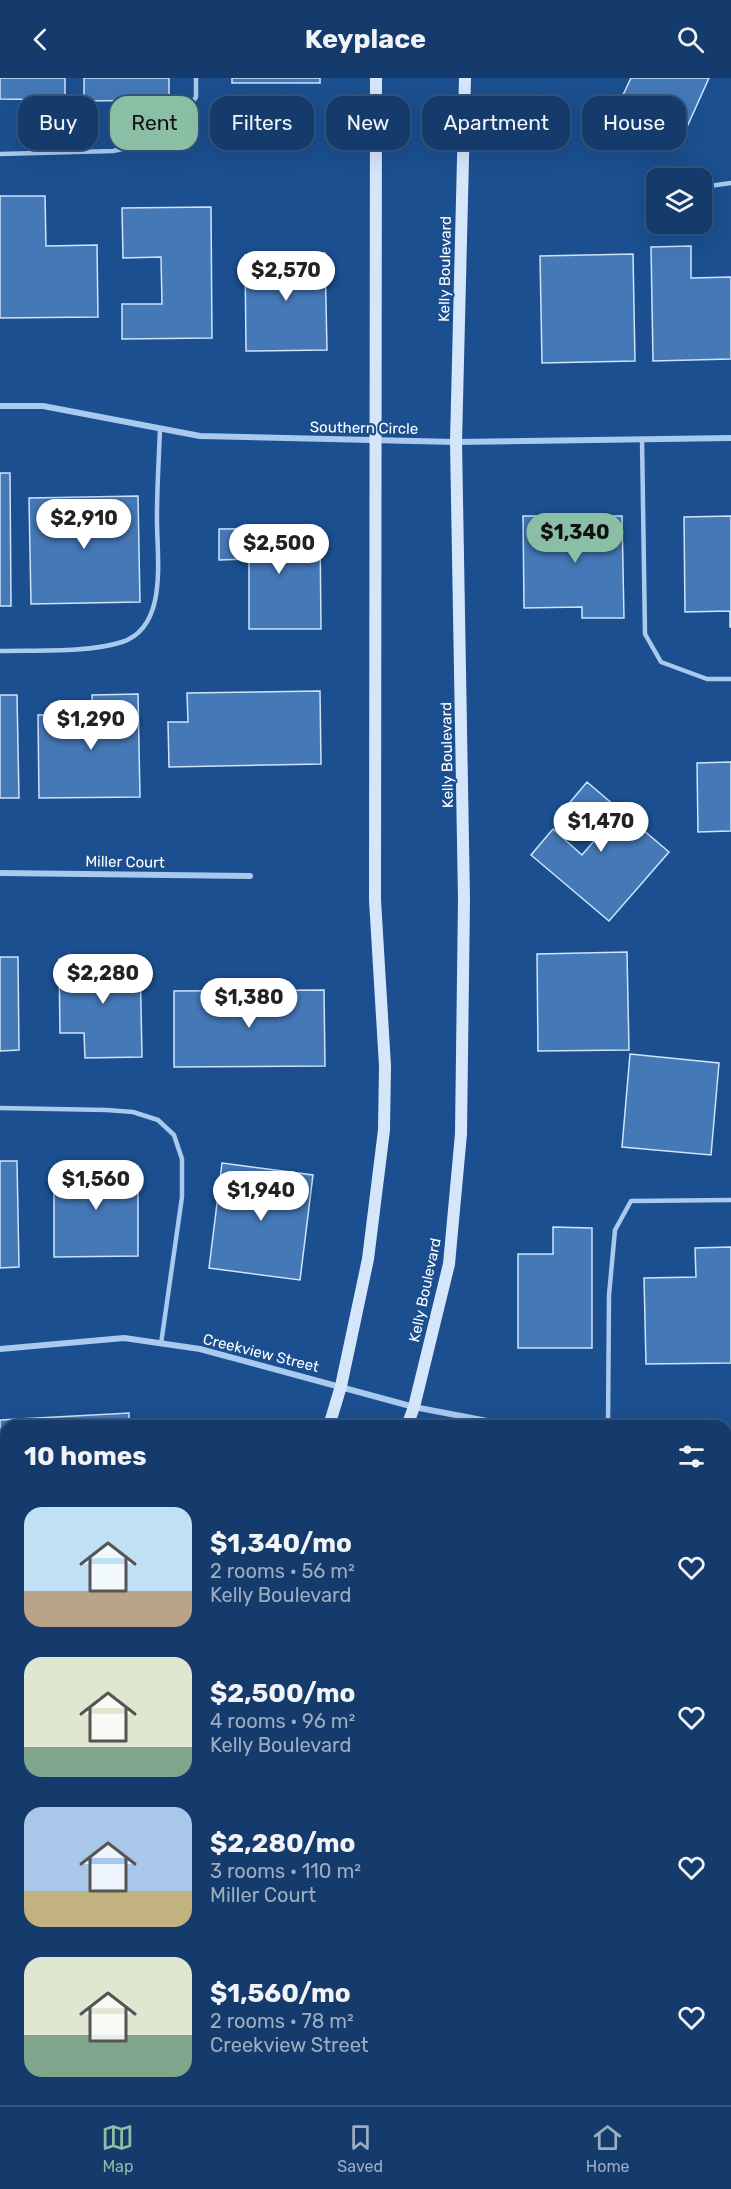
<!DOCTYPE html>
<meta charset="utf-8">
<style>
:root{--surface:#143b6b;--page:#1d4271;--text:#f1f3f6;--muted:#9dadc1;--line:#33557e;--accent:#8abfa5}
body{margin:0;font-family:Rubik,sans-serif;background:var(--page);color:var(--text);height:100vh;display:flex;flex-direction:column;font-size:22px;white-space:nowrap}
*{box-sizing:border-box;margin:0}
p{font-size:20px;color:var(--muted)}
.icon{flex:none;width:33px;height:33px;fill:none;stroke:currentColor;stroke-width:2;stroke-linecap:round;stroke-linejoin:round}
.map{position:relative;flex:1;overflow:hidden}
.drawer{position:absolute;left:0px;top:1342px;width:732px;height:686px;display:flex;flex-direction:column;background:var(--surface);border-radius:18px 18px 0 0;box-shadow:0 6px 24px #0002,0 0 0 2px var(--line)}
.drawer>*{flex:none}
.guide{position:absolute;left:18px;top:18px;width:696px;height:54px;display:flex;gap:12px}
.fabs{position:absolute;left:646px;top:90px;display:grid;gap:12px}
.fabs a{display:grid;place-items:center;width:66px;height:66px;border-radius:12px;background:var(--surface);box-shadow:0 6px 24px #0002,0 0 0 2px var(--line);font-size:30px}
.price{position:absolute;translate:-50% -51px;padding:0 14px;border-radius:21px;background:#fff;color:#222;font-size:20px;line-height:39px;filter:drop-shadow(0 2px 3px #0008)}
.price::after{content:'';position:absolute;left:50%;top:36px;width:18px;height:14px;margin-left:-9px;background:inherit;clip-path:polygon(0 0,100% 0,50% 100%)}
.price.current{background:var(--accent);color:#111}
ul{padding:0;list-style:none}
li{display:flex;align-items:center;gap:18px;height:150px;padding:0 24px}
li span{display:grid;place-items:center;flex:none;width:168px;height:120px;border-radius:18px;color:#555}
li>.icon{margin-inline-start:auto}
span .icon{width:72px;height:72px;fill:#fffc;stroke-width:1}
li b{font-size:26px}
h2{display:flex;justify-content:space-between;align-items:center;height:72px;padding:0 24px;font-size:26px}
.pill{padding:0 21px;border-radius:18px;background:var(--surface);box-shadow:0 6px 24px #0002,0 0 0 2px var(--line);font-size:21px;line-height:54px}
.pill.current{background:var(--accent);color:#111}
header{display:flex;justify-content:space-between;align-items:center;height:78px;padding:0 24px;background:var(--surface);font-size:27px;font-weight:700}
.menu{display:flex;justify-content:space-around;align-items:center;height:84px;border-top:2px solid var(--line);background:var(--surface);font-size:16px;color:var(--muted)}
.menu a{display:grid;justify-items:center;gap:3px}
.menu .current{color:var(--accent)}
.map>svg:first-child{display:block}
</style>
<header><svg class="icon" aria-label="back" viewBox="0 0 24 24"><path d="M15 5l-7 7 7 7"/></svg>Keyplace<svg class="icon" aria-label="search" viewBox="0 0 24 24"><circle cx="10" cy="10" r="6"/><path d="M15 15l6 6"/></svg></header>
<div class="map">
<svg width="731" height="2027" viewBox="0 0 731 2027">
<rect width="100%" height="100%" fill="#1b4f8f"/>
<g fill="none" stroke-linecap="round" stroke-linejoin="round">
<path stroke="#9cc4f0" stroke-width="10" d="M726,1687H731
M69,2027L75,2022"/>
</g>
<path fill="#4478b7" stroke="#cfe3fa" stroke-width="1.5" d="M0,0H65V22L0,21Z
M84,0H169V22L84,23Z
M232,0H320V5H232Z
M631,0H709L687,49L621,21Z
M0,118H45L46,168L97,167L98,239L0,240Z
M211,129L212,260L122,261V226H162L161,179L123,180L122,130Z
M691,168V200L731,199V281L653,283L651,169Z
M325,175L327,272L246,273L245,177Z
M633,176L635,283L542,285L540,178Z
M0,395H10L11,528H0Z
M138,418L140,524L31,526L29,420Z
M523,438H622L624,540H582V529L524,530Z
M731,438V549H730V533L685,534L684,439Z
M320,450L321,551H249V481L219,482V451Z
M320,613L321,686L169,689L168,644H188L187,615Z
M138,616L140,719L39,720L38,637L93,636L92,617Z
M0,617H17L19,720H0Z
M731,684V753L698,754L697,685Z
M587,704L669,774L609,843L531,777L553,751L582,777L594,763L561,735Z
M627,874L629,972L538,973L537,876Z
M0,879H18L19,972L0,973Z
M140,879L142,979L85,980L84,955H60L59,881Z
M324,912L325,988L174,989V913Z
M630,976L719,985L711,1077L622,1069Z
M0,1083H17L19,1189L0,1190Z
M222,1085L313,1097L300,1202L209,1190Z
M54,1088H138V1178L54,1179Z
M553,1149L592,1150V1270H518V1176H553Z
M731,1169V1285L646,1286L644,1200L696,1199L695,1170Z
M129,1335V1348H6V1415H0V1342Z
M726,1439H731V1504H727Z
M0,1458H6V1542H0Z
M386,2022H492L493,2025L489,2027H389Z"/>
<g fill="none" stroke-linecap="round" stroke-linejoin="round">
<path stroke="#a9c9ee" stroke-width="4.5" d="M0,76L113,73L155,64L177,48L196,19V0
M702,109L731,105
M642,361L645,556L661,584L707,601H731
M0,573C36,572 88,575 122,564C170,548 156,476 157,437C157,408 159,379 160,351
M0,1030L107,1032L133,1034L158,1042L174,1057L182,1081V1119L161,1266
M608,1348L609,1217L615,1152L631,1123L731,1122"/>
<path stroke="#a9c9ee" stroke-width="6" d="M0,328H43L200,358L456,364L731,360
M0,795L250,798
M0,1271L124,1260L200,1271L414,1329L513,1348
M726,1361H731
M725,2027L731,2026"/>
<path stroke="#d6e6fa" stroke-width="12" d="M329,1348L341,1308L368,1181L384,1052L385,988L375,822L376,0
M407,1348L414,1329L449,1186L461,1056L464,821L456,364L465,0
M0,1845L6,1840
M0,1957L6,1952"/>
</g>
<g text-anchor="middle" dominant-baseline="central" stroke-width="4.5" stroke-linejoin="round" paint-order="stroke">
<g font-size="15" fill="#fff" stroke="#1b4f8f">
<text transform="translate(445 191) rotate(-89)">Kelly Boulevard</text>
<text transform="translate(364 350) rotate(1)">Southern Circle</text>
<text transform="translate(447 677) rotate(-91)">Kelly Boulevard</text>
<text transform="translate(125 784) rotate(1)">Miller Court</text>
<text transform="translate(425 1212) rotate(-78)">Kelly Boulevard</text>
<text transform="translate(261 1275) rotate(14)">Creekview Street</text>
</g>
</g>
</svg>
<div class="fabs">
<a><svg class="icon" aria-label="layers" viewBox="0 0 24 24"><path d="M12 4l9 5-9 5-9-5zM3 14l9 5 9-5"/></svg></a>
</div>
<b class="price" style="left:286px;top:224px">$2,570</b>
<b class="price" style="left:84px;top:472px">$2,910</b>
<b class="price current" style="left:575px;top:486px">$1,340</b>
<b class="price" style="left:279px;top:497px">$2,500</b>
<b class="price" style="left:91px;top:673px">$1,290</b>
<b class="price" style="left:601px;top:775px">$1,470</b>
<b class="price" style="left:103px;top:927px">$2,280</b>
<b class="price" style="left:249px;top:951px">$1,380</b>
<b class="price" style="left:96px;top:1133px">$1,560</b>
<b class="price" style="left:261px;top:1144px">$1,940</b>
<div class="guide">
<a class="pill">Buy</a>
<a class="pill current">Rent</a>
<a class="pill">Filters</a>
<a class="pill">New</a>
<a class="pill">Apartment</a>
<a class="pill">House</a>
</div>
<section class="drawer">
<h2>10 homes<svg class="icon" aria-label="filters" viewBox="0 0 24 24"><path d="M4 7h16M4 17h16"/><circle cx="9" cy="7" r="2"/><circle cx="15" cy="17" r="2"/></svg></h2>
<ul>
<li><span style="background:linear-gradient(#bfe0f5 70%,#b9a48a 0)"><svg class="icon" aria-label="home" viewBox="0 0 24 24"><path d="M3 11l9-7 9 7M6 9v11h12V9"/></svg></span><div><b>$1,340/mo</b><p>2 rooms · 56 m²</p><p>Kelly Boulevard</p></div><svg class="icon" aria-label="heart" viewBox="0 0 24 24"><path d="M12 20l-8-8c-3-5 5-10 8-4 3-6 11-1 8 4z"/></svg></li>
<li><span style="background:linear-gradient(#dfe7d0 75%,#7fa58c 0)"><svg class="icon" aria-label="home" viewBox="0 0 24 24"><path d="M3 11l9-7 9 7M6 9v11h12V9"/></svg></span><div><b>$2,500/mo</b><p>4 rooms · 96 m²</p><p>Kelly Boulevard</p></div><svg class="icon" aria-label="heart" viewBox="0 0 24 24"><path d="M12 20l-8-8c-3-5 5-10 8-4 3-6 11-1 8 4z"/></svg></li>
<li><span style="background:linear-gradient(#a9c7e8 70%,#c2b280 0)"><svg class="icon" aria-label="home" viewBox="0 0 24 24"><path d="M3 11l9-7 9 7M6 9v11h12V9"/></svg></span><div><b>$2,280/mo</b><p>3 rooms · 110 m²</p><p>Miller Court</p></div><svg class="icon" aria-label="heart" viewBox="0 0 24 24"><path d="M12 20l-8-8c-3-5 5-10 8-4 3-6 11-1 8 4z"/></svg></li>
<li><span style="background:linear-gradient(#dfe7d0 65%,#7fa58c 0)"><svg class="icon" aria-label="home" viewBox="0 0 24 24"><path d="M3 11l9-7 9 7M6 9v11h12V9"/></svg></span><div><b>$1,560/mo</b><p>2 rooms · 78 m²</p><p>Creekview Street</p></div><svg class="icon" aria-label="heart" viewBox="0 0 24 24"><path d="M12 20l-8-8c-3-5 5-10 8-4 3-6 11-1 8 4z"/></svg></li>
</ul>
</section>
</div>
<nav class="menu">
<a class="current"><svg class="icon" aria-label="map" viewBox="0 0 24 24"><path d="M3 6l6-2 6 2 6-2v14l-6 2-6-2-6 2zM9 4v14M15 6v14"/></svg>Map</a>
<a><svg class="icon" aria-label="saved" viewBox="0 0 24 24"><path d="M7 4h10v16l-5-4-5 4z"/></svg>Saved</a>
<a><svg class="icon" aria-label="home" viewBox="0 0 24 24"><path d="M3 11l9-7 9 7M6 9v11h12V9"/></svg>Home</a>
</nav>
